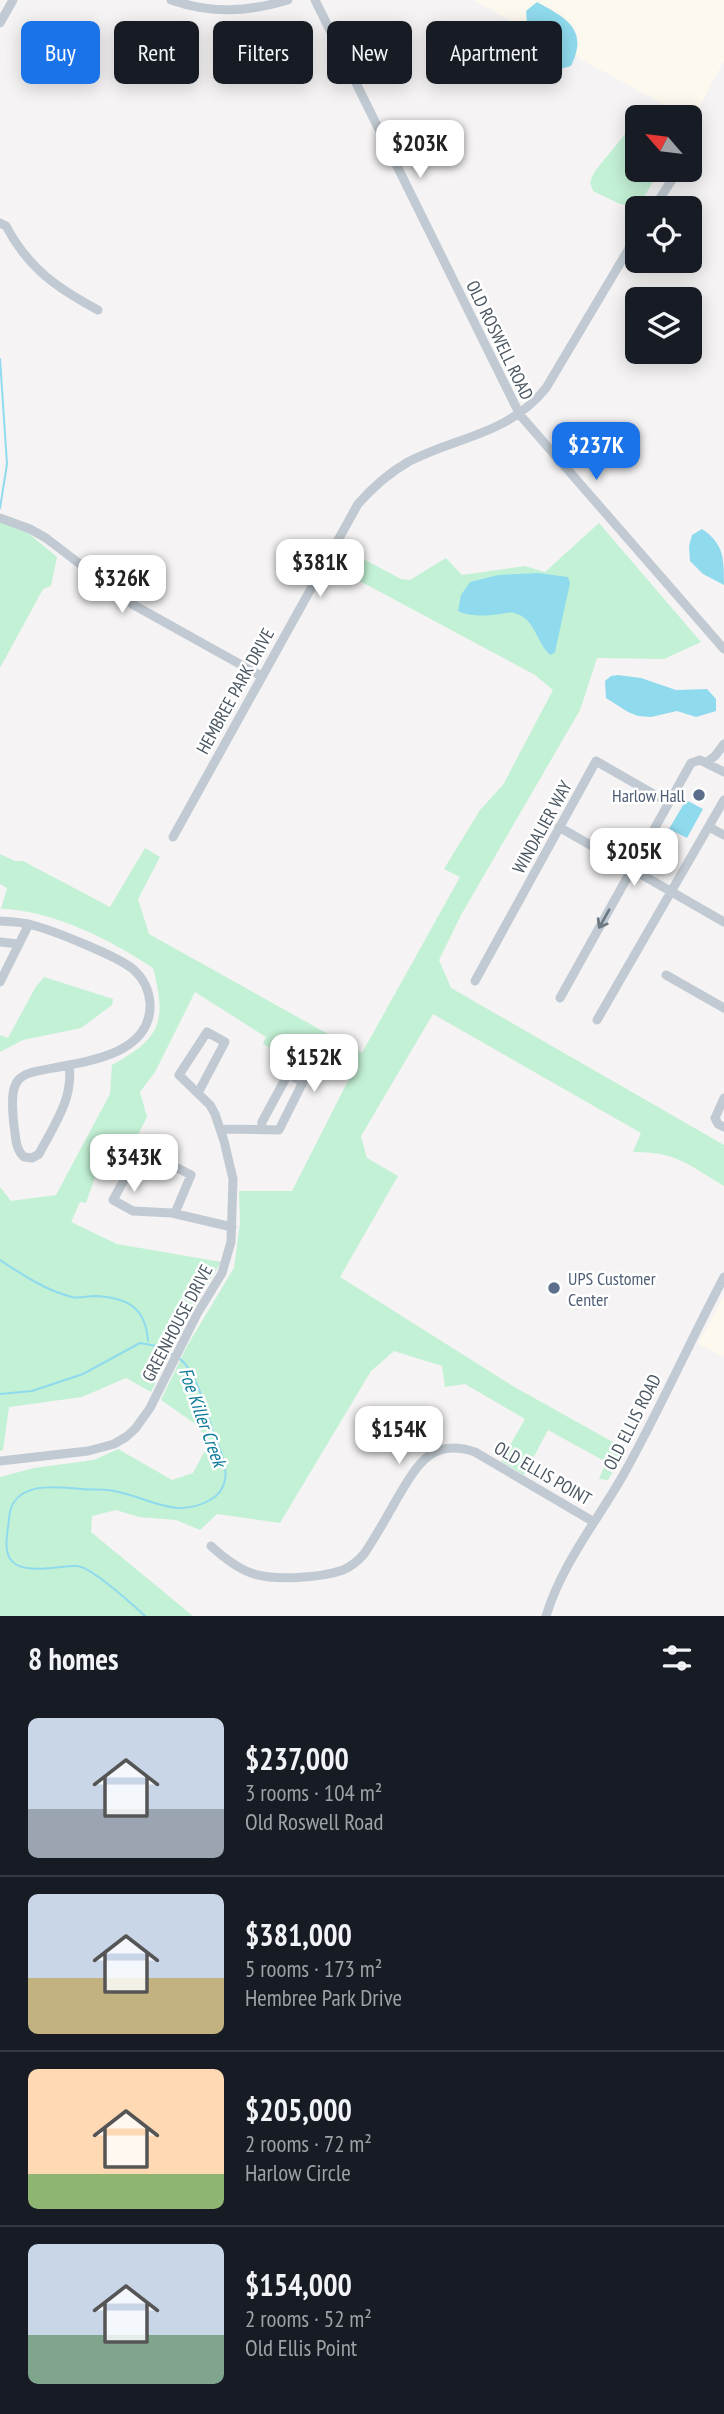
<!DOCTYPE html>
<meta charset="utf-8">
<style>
:root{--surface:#171b24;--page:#242831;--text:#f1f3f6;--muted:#9ea1a6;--line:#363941;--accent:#1a73e8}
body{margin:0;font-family:"PT Sans Narrow",sans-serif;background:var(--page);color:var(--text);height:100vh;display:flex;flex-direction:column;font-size:26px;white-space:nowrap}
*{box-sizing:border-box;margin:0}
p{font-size:23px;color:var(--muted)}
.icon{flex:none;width:38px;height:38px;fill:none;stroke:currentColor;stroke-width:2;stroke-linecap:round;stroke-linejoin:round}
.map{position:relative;height:1616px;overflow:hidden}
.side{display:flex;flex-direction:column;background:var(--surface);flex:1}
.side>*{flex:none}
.guide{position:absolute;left:21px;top:21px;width:682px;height:63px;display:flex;gap:14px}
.needle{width:46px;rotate:298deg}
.buttons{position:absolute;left:625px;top:105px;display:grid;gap:14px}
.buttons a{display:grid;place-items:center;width:77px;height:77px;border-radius:10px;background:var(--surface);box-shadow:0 4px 18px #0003;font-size:35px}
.price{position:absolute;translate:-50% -60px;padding:0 16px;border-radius:14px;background:#fff;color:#222;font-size:23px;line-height:46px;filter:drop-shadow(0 2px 4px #0008)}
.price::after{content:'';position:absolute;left:50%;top:42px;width:21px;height:16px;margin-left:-10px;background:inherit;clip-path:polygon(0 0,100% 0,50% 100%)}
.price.on{background:var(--accent);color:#fff}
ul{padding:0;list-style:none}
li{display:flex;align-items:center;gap:21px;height:175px;padding:0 28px}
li+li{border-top:2px solid var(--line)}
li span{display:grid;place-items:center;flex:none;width:196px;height:140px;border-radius:10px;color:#555}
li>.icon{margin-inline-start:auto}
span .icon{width:84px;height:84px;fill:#fffc;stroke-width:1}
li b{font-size:30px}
h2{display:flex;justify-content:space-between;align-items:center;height:84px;padding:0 28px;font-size:30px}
.chip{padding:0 24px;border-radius:10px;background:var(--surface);box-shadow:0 4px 18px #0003;font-size:24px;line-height:63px}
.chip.on{background:var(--accent);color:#fff}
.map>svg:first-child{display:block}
</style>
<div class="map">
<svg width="724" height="1616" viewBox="0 0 724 1616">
<rect width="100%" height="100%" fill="#f5f3f3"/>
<path fill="#fdf9ef" d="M473,0H724V61L692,120Z
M724,1295V1357L698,1344Z"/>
<path fill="#c3f1d5" d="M635,122L637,123V170H660L638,207L620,204L593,191L590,182L595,171Z
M0,522L28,533L57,557L51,586L43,589L0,668Z
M599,523L701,642L664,659L597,658L580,710L461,915L439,960L451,988L724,1145V1186C689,1165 675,1151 633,1152L641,1133L433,1014L361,1136L367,1158L398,1176L340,1277L511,1385L618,1445L620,1459L608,1480L599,1479L606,1462L548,1430L524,1475L501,1461L525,1419L465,1384L445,1387L442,1366L394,1351L371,1371L280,1523L217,1514L200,1530L176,1520L139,1517L116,1510L92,1516L91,1532L193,1616H0V1477L34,1468L94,1460L118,1449L172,1480L193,1473L210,1441L194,1423L161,1400L187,1346L234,1268L240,1223L239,1191H292L351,1075L314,1055L306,1068L263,1044L266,1037L195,992L155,1072L140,1092L147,1117L131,1148H111L96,1174L86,1203L80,1202L71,1222L117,1244L221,1262L195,1304L151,1392L126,1378L82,1397L9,1407L3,1450L0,1451V1187L11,1201L56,1195L110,1094L112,1065C161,1038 167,1022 153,968C113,941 50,909 1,909L7,888L0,884V854L15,861H23L110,907L145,848L160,857L138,899L149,934L362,1053L460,877L444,869L480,810L503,785L553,690L535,675L328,564L339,546L401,579L410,580L446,558L462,575L525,566L545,572Z
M44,977L113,999L112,1005L81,1028L23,1040L0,1052V1035L8,1038L35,988Z"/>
<path fill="#90daee" d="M537,2C566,18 589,29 571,66L560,69L549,64L528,36L526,11Z
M702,529C724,544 724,558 724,585L703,574L690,561L689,546L692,535Z
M538,573L568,577L570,583L555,652L551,655C538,647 536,620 517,614C511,611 507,613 501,614C488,616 470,617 458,611L461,595L470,582L498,575Z
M618,675L641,678L676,690L707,689L716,699V711L696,717L677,711L651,717L638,716L628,712L606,698L605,681L611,676Z
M686,800L703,809L687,838L669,829Z"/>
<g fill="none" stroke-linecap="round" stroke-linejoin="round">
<path stroke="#90daee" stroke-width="2" d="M0,359L7,464L0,508
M0,1260C21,1274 47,1291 72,1297C79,1299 87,1296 94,1296C126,1297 146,1307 148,1341
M0,1394L32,1391L83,1374L140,1343L157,1346L173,1355
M145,1616C133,1605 91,1567 77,1566C60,1565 23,1576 11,1560C3,1550 8,1530 9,1519C11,1481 55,1486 81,1489C90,1490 99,1489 108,1490C144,1494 173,1521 210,1500C218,1496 223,1489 225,1480C228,1463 217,1444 212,1429C206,1410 195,1367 178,1358"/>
<path stroke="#c1cad2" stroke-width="9" d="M171,0C212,14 247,12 288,0
M315,0L520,415L724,649
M0,23L13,0
M690,152L694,146L692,120
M654,208L678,170
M0,223L6,226C29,269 57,288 98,310
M0,518L30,529L46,538L132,604L261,676
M707,762L715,756L724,744
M559,827L724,922
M709,827L724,835
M173,837L358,504C373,487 389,473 408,462C458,436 508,435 546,388L637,235
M0,921C11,922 21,922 32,925C52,930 120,957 134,970C144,979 149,991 150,1003C152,1047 103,1059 69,1065
M0,942L19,944L0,982
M19,944L29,924
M666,975L724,1008
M475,981L596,761L669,803
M560,998L691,763L700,760L724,772
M597,1020L724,800
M69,1065C74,1098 54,1125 39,1154L32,1158L24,1157C15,1149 16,1137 14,1126C8,1069 19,1075 69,1065Z
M724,1098L715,1118L718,1124L724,1127
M220,1129L279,1130L303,1082L288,1074L262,1122L261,1130
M175,1213L191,1175L141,1149L113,1200L133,1211L172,1213L232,1227
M0,1461L88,1451L114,1444L126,1437L135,1429L150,1408L197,1314L222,1273L231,1242L233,1179L224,1141L215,1114L210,1105L179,1075L207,1032L225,1042L198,1093
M211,1546C222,1556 237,1568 251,1573C273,1581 321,1578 343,1570C352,1566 358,1561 364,1554C377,1535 387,1516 398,1497C417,1465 432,1437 475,1452L594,1522
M546,1616C563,1561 599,1519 626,1470C661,1407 690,1341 724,1277"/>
</g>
<defs><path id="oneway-shaft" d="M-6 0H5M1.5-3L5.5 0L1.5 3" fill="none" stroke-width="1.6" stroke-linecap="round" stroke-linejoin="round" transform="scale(1.75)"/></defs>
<use stroke="#6e7983" href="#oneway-shaft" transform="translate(604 919) rotate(119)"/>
<g fill="#5c6f8a" stroke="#fff" stroke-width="2.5">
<circle cx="699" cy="795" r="7"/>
<circle cx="554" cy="1288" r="7"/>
</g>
<g text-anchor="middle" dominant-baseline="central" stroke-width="5" stroke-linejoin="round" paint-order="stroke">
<g font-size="18" fill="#4a5661" stroke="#fff">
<text transform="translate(500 340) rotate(64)">OLD ROSWELL ROAD</text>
<text transform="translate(235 691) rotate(-61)">HEMBREE PARK DRIVE</text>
<text transform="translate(542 827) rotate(-61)">WINDALIER WAY</text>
<text transform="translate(177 1323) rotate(-62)">GREENHOUSE DRIVE</text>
<text transform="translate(632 1422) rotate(-63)">OLD ELLIS ROAD</text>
<text transform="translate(543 1473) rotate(30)">OLD ELLIS POINT</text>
</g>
<g font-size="18" fill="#4e5e75" stroke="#fff" text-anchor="end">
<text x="685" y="795">Harlow Hall</text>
<text x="568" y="1278" text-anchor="start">UPS Customer<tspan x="568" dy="21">Center</tspan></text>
</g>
<g font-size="19" font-style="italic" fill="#0c7c9b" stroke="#fff">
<text transform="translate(203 1417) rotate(70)">Foe Killer Creek</text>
</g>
</g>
</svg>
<div class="buttons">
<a><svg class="needle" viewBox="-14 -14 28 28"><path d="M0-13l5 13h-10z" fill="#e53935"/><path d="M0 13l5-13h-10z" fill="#9ea1a6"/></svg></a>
<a><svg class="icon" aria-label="locate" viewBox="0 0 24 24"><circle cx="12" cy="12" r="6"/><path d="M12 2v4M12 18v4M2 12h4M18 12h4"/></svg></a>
<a><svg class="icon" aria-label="layers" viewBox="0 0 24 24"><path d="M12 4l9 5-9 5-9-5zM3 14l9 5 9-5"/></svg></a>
</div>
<b class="price" style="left:420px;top:180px">$203K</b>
<b class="price on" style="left:596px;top:482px">$237K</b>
<b class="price" style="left:320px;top:599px">$381K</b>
<b class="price" style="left:122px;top:615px">$326K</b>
<b class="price" style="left:634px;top:888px">$205K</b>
<b class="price" style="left:314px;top:1094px">$152K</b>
<b class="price" style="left:134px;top:1194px">$343K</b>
<b class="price" style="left:399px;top:1466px">$154K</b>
<div class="guide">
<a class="chip on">Buy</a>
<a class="chip">Rent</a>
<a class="chip">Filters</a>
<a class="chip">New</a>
<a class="chip">Apartment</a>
</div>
</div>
<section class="side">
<h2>8 homes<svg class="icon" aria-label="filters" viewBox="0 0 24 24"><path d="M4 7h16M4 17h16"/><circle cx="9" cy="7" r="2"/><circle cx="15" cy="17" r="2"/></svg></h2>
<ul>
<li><span style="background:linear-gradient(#c9d6e8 65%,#9aa5b1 0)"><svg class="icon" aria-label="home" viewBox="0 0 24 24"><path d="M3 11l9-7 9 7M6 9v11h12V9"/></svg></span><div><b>$237,000</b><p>3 rooms · 104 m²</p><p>Old Roswell Road</p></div></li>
<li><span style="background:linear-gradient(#c9d6e8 60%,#c2b280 0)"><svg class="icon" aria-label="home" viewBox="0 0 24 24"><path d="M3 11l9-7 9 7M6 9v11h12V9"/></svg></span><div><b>$381,000</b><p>5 rooms · 173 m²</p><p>Hembree Park Drive</p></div></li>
<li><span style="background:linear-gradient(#ffd9b3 75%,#8fb573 0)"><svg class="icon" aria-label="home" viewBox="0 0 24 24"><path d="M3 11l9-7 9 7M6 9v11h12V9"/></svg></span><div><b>$205,000</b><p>2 rooms · 72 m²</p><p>Harlow Circle</p></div></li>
<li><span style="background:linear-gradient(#c9d6e8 65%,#7fa58c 0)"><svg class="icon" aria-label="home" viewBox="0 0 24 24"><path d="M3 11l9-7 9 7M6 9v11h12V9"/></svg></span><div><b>$154,000</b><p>2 rooms · 52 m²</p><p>Old Ellis Point</p></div></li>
</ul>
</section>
